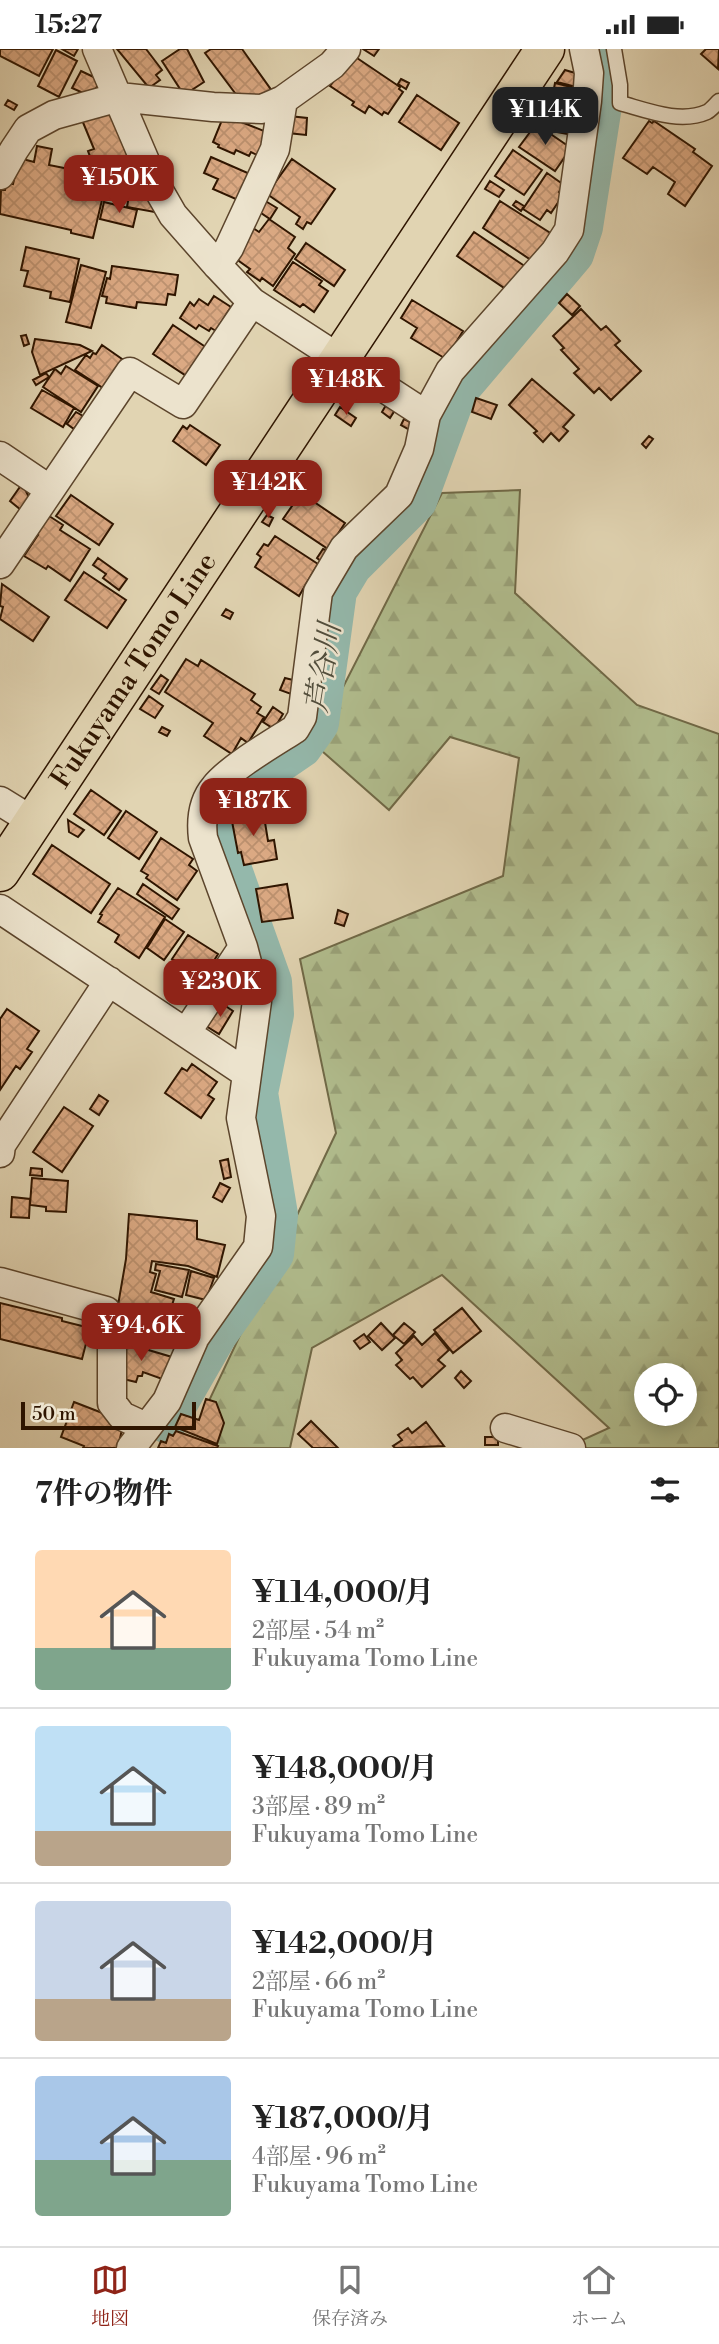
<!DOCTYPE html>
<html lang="ja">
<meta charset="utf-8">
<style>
:root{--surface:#fff;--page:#f2f2f2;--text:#222;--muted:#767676;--line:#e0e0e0;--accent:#8f2418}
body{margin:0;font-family:"Libre Bodoni","Noto Serif JP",serif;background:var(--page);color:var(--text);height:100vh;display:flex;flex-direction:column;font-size:26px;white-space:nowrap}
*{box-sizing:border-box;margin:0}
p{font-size:23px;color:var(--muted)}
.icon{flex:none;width:38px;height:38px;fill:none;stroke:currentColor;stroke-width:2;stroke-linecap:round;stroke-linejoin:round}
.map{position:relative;height:1399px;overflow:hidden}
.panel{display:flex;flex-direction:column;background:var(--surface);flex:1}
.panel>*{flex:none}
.controls{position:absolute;left:634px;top:1314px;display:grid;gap:14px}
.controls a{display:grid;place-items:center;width:63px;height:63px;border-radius:50%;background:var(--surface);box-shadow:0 4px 18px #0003;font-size:35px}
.scale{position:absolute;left:21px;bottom:18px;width:175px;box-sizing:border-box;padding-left:7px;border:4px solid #2f1500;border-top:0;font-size:19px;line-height:24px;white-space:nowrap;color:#2f1500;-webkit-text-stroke:5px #ece3cd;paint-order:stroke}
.price{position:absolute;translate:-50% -60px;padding:0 16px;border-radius:14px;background:var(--accent);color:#fff;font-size:23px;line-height:46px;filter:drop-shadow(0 2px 4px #0008)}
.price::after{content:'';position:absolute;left:50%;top:42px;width:21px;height:16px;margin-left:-10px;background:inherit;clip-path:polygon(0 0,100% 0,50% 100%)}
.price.active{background:#222;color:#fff}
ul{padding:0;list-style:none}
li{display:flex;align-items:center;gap:21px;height:175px;padding:0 35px}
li+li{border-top:2px solid var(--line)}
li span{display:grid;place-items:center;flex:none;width:196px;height:140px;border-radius:7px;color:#555}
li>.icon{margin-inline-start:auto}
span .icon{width:84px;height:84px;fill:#fffc;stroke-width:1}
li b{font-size:30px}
h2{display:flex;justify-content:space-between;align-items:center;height:84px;padding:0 35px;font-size:30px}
.status{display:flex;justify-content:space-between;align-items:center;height:49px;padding:0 35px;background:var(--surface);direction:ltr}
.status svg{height:19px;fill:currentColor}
.menu{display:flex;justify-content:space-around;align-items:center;height:98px;border-top:2px solid var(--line);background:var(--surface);font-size:19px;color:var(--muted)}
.menu a{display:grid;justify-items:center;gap:4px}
.menu .active{color:var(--accent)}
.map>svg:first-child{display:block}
</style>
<div class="status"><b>15:27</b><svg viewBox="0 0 49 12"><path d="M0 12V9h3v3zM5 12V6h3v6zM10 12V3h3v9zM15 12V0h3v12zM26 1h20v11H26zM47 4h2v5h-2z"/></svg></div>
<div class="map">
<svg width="719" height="1399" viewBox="0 0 719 1399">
<defs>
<pattern id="forest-firs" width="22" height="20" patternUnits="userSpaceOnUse" patternTransform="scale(1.75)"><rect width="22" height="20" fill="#b1bd8e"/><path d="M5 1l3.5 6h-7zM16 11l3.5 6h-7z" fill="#99a279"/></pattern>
<pattern id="building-cross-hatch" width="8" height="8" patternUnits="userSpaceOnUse" patternTransform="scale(1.75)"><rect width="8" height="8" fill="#dba983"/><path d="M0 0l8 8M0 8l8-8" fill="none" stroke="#bc916f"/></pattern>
</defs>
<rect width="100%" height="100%" fill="#e1d4b2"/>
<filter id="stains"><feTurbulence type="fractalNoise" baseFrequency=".00286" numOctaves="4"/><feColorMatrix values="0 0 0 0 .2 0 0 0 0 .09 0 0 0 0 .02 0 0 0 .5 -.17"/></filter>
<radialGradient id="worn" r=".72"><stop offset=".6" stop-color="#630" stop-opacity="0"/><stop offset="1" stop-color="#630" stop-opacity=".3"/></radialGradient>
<path fill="url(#forest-firs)" stroke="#706947" stroke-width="2" fill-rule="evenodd" d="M520,441L515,544L637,656L719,685V1399H565L609,1379L442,1226L312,1299L290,1399H218L206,1358L336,1084L300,910L503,827L519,709L450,688L389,761L314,695L442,444ZM646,1326H684V1365H646Z"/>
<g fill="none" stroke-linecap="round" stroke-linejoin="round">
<path stroke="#94b8ab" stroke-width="42" d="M166,1373L216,1286L273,1205L277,1166L257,1044L273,965L271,933L219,787L220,767L238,741L301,698L318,674L336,542L351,517L416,452L456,343L573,205L582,178L605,31L598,0"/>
</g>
<path fill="url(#building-cross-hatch)" stroke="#2f1500" stroke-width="2" d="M0,0H53L39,27L0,7Z
M62,0H78L74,7Z
M117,0H146L162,21L156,26L160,31L149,39Z
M180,0H187L204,33L184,46L162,12Z
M211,0H242L272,42L244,56L205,4Z
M363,0H379L374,7Z
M706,0H719L718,20L701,5Z
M56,1L77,12L59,48L38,37Z
M354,7L400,38L399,40L403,43L388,65L384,63L382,66L369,57L365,64L352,56L354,53L330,37L333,33L331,32Z
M565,21L582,26L580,39L557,33Z
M81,22L100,31L92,48L72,39Z
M401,30L409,34L406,40L398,35Z
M555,34L579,40L573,86L546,81Z
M417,46L459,74L441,101L399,73Z
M8,51L17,56L14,61L5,56Z
M116,58L140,120L110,132L108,127H105L101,115L94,118L88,102L94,100L82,71Z
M537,60L542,63L535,72L531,69Z
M224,66L269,84L259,107L251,103L249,107L236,101L234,105L218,98L219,96L213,93Z
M289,67L307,69L306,86L288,84Z
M649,72L652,74L654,72L695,100L693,103L712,117L685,157L668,145L675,133L653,118L647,125L623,109Z
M536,75L571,99L555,122L519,98Z
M37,97L52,100L49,116L84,123L85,118L103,122L97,150L102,151L93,189L71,184V181L0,165L1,141H5L7,134L13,135L19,109L34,113Z
M513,101L542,121L524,146L495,127Z
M211,108L250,125L238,151L213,140L218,130L204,124Z
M292,110L335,140L311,175L307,173L303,180L296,175L300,168L267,145Z
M141,120L149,139L116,134V131Z
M547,124L564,136L559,143L563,146L551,164L547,161L540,171L523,160Z
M490,132L504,141L499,148L485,140Z
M130,140L152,145L160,164L127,158Z
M262,150L277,159L270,170L261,164Z
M500,152L552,185L534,213L483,179Z
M516,152L524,157L521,162L513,156Z
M104,153L137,161L133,178L100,170Z
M269,170L295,188L288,199L295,205L273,237L262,229L260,232L247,223L250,220L236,210L250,177L259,183Z
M474,183L526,218L510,243L457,207Z
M306,194L345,221L334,237L295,210Z
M26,198L79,210L70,253L50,249L51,243L24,237L28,222L21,221Z
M293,213L322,232L319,236L328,242L314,263L303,255L300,258L274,241Z
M81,216L106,223L91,279L66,273Z
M112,217L178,226L175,246L168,245L166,256L137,253L136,259L106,254L107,248L102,247L107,229L110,230Z
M567,245L580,257L572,266L559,254Z
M214,247L231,258L216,282L211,279L209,282L199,276L196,280L180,269L190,253L194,257L199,250L208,256Z
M412,251L463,282L446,310L411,289L417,279L401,269Z
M581,260L601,281L606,277L620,292L615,296L641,322L611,351L599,339L594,344L574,324L579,320L561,301L564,299L553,287Z
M173,276L207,299L188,328L153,305Z
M26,286L29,295L24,297L21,287Z
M35,290L80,296L92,302L40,326L32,303Z
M102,296L122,310L103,339L75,321L86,306L90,309L93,304L96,305Z
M66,317L98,337L81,363L43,338L55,320L61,325Z
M46,324L49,328L36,336L33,331Z
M532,330L574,366L563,378L568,382L559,392L551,384L543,393L534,384L537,382L509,356Z
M42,341L74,359L63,378L31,359Z
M476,349L497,356L491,370L472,363Z
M386,356L395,361L390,369L382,363Z
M340,358L356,369L351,377L335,366Z
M76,363L83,367L74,380L67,375Z
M404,370L413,375L410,381L401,376Z
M190,376L220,396L206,416L173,392L183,377L187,380Z
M649,387L653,390L646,399L642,395Z
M22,435L29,448L21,461L10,452Z
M301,444L345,474L328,500L283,470Z
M71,446L113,475L99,496L56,467Z
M46,465L63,476L60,481L90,500L70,532L48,517L46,520L24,507L38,486L34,484Z
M267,466L273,469L269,477L262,473Z
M275,487L318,515L299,547L255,518L261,508L257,505L264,495L268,497Z
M323,500L328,502L322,513L317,509Z
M98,509L127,530L119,541L103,529L106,525L93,516Z
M84,523L126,551L107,579L65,551Z
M2,535L49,568L33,592L0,570L3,558L0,557Z
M226,560L233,564L230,570L222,566Z
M186,610L198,617L201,611L255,645L251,651L261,658L257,664L264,668L248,694L241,689L232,705L204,687L213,674L165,643Z
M161,626L168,631L159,645L151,640Z
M285,629L293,631L291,645L280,641Z
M149,647L163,657L155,669L140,660Z
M273,658L283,665L274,680L263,673Z
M162,678L170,682L167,687L159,683Z
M91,741L121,762L104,786L74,765Z
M263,761L268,792L274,791L277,810L244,816L241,803L238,804L231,767Z
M126,762L157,783L139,810L108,789Z
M68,771L84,781L78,788L69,783Z
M161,789L193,810L189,816L197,822L177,851L146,829L148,826L141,822Z
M52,796L110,835L91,864L33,825Z
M143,835L179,860L172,870L137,845Z
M287,835L293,869L262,873L256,840Z
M118,839L165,868L139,909L115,893L119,886L98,873L102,866L100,865Z
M338,861L348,865L344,877L335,874Z
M165,870L184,883L164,911L147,899Z
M188,886L218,905L215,910L217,912L210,923L206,921L195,936L186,930L189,925L174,915L176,912L172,910Z
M221,954L233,962L219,985L206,977Z
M7,960L39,982L27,1000L32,1003L20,1020L16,1017L0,1041V970Z
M192,1015L217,1033L208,1046L214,1050L201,1069L165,1044L182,1019L187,1022Z
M99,1046L108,1052L99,1066L90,1060Z
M64,1058L93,1077L62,1123L33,1103Z
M228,1110L231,1128L224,1130L220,1112Z
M31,1119L42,1120V1127L30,1126Z
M32,1129L68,1132L66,1163L46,1162V1158L30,1156Z
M220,1134L230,1139L222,1153L213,1148Z
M12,1148L30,1150L29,1169L11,1168Z
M129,1165L197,1172V1190L225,1196L217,1228L188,1217L152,1212L150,1223L156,1225L151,1243L174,1250L167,1271L146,1266L143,1276L129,1274L117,1262L126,1210Z
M156,1215L189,1221L182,1248L155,1241L160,1222L155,1221Z
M191,1222L214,1229L206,1251L186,1246Z
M0,1254L62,1269V1272L90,1279L82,1310L0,1290Z
M462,1259L481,1282L453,1304L434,1281Z
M381,1274L395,1289L382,1301L368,1287Z
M404,1274L415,1283L404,1295L393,1286Z
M435,1284L449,1301L438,1311L445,1317L422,1338L413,1328L410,1330L396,1316L402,1311L396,1304L414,1287L422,1296Z
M364,1285L370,1293L360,1300L354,1292Z
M118,1292L172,1308L165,1331L143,1323L142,1327H138L136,1333L119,1329Z
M461,1322L471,1332L464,1339L455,1329Z
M206,1350L216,1353L224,1374L217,1395L175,1378L181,1365L199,1371Z
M74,1353L136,1377L122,1380L118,1399H83L84,1397L61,1388Z
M311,1372L338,1399H313L298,1385Z
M426,1373L444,1397L395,1399L393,1397L402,1391L398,1386L408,1379L412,1384Z
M176,1382L218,1397L217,1399H158L161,1392L166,1394L169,1385L173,1387Z
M485,1388H498V1396H485Z"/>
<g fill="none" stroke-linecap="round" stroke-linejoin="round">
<g stroke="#5c452c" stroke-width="17">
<path id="service" d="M614,0L620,36V54C646,61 680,75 707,63C711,61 715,56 719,52"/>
</g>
<g stroke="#5c452c" stroke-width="31">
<path id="minor" d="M97,0L154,133L173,166L217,216L252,253L426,366
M0,126L14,101L28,80L54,66L119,48L213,58L262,60L283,51L332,16L346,0
M217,216L229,199L275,100L283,51
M0,407L49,440
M0,515L130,323L183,355L252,253
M0,752L34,773
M0,860L246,1024
M186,984L243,898
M0,1104L1,1096L109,932
M0,1233L106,1262L112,1279V1354L122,1367L146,1378
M505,1379L571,1399
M131,1399L167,1352L195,1288L258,1198L261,1167L241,1069L257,952L243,898L203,789C201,772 203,752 215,738C230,719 273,694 295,680L302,668L318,543L344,499L399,446L419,400L426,366L450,322L555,203L569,181L587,52L589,24L584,0"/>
</g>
<g stroke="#2f1500" stroke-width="41">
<g id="primary">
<path id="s1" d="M0,823L545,0"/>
</g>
</g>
<use href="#service" stroke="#ece3cd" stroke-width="14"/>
<use href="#minor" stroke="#ece3cd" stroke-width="28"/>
<use href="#primary" stroke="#e1d4b2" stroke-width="38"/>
</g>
<g text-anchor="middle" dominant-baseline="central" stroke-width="5" stroke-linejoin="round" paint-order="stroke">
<g font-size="28" fill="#2f1500" stroke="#ece3cd">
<text stroke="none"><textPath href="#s1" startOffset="242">Fukuyama Tomo Line</textPath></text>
</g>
<g font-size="30" font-style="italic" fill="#524e3c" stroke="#ece3cd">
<text transform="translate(324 619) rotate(-81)">芦谷川</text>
</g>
</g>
<rect width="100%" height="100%" filter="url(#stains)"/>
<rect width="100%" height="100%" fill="url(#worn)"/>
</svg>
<div class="controls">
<a><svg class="icon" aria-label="locate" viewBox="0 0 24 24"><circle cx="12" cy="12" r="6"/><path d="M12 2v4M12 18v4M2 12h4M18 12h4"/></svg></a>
</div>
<div class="scale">50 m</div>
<b class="price active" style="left:545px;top:98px">¥114K</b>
<b class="price" style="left:119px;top:166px">¥150K</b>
<b class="price" style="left:346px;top:368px">¥148K</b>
<b class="price" style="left:268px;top:471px">¥142K</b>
<b class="price" style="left:253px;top:789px">¥187K</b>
<b class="price" style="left:220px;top:970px">¥230K</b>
<b class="price" style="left:141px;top:1314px">¥94.6K</b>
</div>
<section class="panel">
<h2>7件の物件<svg class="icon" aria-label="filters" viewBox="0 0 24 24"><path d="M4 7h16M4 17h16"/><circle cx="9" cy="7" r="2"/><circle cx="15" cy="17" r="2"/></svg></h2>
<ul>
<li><span style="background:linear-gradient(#ffd9b3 70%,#7fa58c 0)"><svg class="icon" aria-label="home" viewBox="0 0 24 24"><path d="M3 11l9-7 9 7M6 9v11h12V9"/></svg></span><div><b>¥114,000/月</b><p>2部屋 · 54 m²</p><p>Fukuyama Tomo Line</p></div></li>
<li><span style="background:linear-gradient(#bfe0f5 75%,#b9a48a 0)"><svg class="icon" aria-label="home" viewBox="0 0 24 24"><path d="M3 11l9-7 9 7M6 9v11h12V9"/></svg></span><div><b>¥148,000/月</b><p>3部屋 · 89 m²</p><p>Fukuyama Tomo Line</p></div></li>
<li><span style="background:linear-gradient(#c9d6e8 70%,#b9a48a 0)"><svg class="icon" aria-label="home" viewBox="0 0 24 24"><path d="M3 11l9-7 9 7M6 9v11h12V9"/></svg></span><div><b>¥142,000/月</b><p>2部屋 · 66 m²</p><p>Fukuyama Tomo Line</p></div></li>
<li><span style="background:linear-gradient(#a9c7e8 60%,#7fa58c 0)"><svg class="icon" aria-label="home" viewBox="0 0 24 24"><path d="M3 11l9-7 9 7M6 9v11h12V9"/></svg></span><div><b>¥187,000/月</b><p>4部屋 · 96 m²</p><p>Fukuyama Tomo Line</p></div></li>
</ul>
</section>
<nav class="menu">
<a class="active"><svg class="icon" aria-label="map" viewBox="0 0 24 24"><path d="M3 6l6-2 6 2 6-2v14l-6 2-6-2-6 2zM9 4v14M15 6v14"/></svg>地図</a>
<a><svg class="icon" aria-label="saved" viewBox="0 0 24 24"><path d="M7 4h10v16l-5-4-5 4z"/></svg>保存済み</a>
<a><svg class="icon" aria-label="home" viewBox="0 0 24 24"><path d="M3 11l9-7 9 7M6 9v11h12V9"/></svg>ホーム</a>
</nav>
